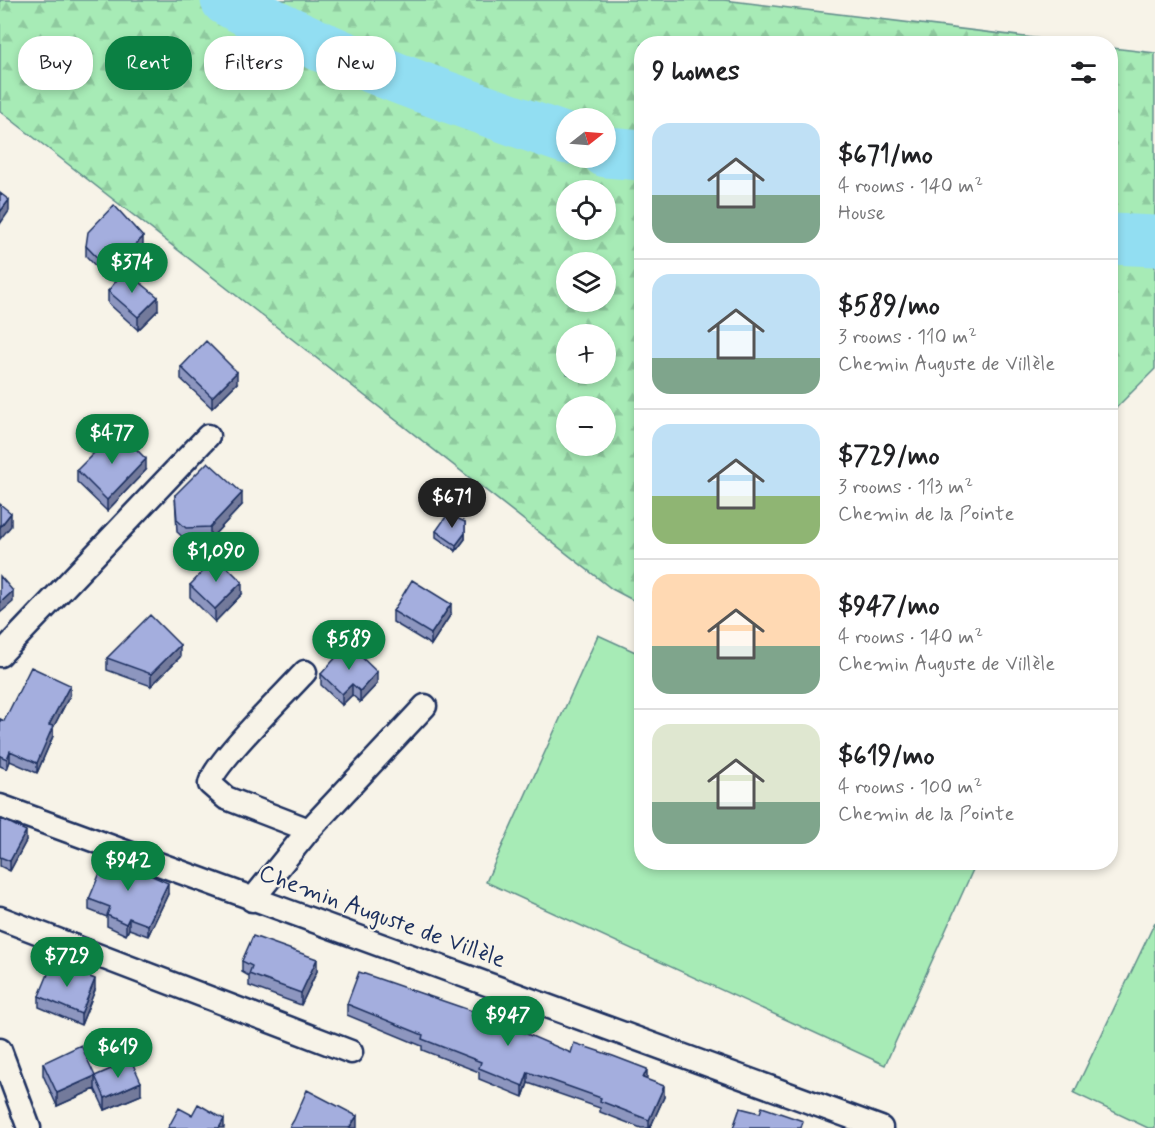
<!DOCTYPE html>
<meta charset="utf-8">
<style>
:root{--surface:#fff;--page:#f2f2f2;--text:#202124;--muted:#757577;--line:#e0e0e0;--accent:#0b8043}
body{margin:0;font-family:Mynerve,sans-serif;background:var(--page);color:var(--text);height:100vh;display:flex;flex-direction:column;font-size:22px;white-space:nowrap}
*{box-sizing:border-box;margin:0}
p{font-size:20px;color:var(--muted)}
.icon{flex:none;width:33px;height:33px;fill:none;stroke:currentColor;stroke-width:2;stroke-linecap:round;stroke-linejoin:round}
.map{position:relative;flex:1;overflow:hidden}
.sheet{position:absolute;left:634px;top:36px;width:484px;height:834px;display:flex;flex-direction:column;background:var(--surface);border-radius:24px;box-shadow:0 3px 9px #0003}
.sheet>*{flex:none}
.hud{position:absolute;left:18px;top:36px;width:526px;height:54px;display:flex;gap:12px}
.needle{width:39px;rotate:73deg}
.buttons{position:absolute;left:556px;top:108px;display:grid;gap:12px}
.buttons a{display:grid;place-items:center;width:60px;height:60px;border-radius:50%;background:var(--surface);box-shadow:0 3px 9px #0003;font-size:30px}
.price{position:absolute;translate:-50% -51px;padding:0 14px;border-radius:21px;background:var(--accent);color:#fff;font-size:20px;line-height:39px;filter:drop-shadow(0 2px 3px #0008)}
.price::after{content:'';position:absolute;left:50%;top:36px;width:18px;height:14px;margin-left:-9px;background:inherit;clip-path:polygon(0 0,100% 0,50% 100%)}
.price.active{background:#222;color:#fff}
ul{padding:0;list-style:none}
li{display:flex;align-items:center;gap:18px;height:150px;padding:0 18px}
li+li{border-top:2px solid var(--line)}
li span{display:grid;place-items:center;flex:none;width:168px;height:120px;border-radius:18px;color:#555}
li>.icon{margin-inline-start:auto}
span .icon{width:72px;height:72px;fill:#fffc;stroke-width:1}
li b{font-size:26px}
h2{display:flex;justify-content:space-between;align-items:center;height:72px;padding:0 18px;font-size:26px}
.chip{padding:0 21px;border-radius:24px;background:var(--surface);box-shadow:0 3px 9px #0003;font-size:21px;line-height:54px}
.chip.active{background:var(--accent);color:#fff}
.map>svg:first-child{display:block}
</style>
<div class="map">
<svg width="1155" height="1128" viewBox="0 0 1155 1128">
<defs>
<pattern id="forest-firs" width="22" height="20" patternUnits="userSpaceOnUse" patternTransform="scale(1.5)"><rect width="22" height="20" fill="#a7ebb6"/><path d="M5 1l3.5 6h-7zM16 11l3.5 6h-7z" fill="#8fca9f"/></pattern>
</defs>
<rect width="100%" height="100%" fill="#f7f3e8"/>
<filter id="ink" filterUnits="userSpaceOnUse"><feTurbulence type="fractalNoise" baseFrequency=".0167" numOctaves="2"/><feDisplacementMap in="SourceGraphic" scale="12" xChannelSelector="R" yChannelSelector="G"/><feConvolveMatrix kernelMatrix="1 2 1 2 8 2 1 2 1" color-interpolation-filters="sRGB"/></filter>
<g filter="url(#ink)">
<path fill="url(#forest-firs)" stroke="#618d8a" stroke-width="1.5" fill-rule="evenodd" d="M0,0H724L1075,43L642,44V605L612,589L0,111ZM567,118H606V158H567ZM567,190H606V230H567ZM567,262H606V302H567ZM567,334H606V374H567ZM567,406H606V446H567Z
M1112,48L1155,53V369L1112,412Z"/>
<path fill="#a7ebb6" stroke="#618d8a" stroke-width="1.5" d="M598,635L642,655V862L976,863L885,1065L486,882Z
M1155,922V1128H1148L1074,1093Z"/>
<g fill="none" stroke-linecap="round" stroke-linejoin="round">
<path stroke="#92def2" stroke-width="51" d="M226,0C335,59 451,99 567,139
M606,152L642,155
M1112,239L1155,241"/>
<g stroke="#1b2f5e" stroke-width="27">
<path id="street" d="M0,655L208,436
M305,672C288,691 212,765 210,784L226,798L309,830
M0,806L881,1128
M252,900L309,830L425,706
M0,918L351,1052
M0,1050L29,1128"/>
</g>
<use href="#street" stroke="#f7f3e8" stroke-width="22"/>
</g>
<path fill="#8d96bf" stroke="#1b2f5e" stroke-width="1.5" d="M86,246L143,247L109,280L86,256Z
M108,291L158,310L138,330L108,303Z
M181,367L237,383L212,408L181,379Z
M77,470H146L107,511L77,482Z
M175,495L242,505L210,539L186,540L177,532Z
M465,522V539L456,551L436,537V531Z
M190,585L242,594L215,622L190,597Z
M393,611L451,614L431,645L393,622Z
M180,657L151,686L107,670V658Z
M321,674L377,684L360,702L352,695L342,705L321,685Z
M70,695L53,728V736L37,773L10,761L7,769L0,766V719L4,721Z
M0,823L26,841L10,871L0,866Z
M168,894L148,936L129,929L126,935L107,926V917L89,910V899Z
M242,961L317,971L301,1005L249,986V976L242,972Z
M95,990L81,1025L39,1007V996Z
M347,1004L571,1053L647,1080L664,1097L650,1128H641L600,1112V1108L528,1083L523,1097L479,1079V1072L422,1050V1046L347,1015Z
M43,1063L95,1076L141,1095L105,1110L95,1089L57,1106L43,1075Z"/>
<path fill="#737a9b" stroke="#1b2f5e" stroke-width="1.5" d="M9,200V211L0,224V212Z
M143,237V247L109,280V270Z
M158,297V310L138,330V317Z
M237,372V383L212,408V397Z
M146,459V470L107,511V500Z
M242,493V505L210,539V527Z
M11,513V526L0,539V527Z
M465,533V539L456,551V545Z
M242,582V594L215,622V609Z
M13,591V602L0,613V603Z
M451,604V614L431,645V634Z
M180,645V657L151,686V674Z
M377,672V684L360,702V691Z
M352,684V695L342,705V694Z
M70,685V695L53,728V736L37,773V763L49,725Z
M10,751V761L7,769V759Z
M26,831V841L10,871V861Z
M168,883V894L148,936V925Z
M129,918V929L126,935V924Z
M317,959V971L301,1005V993Z
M95,979V990L81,1025V1014Z
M647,1069V1080L643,1078Z
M528,1072V1083L523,1097V1086Z
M95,1076V1089L57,1106V1093Z
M141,1082V1095L105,1110V1098Z
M664,1086V1097L650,1128H649V1120Z
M357,1116V1128H349Z
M224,1119V1128H219Z"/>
<path fill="#a4aede" stroke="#1b2f5e" stroke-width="1.5" d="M0,193L9,200L0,212Z
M114,205L143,237L109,270L86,246L88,232Z
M125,270L158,297L138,317L108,291Z
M206,341L237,372L212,397L181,367Z
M117,430L146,459L107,500L77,470Z
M208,462L242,493L210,527L186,528L177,520L175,495Z
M0,504L11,513L0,527Z
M448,514L465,522V533L456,545L436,531Z
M217,557L242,582L215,609L190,585Z
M0,576L13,591L0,603Z
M412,580L451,604L431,634L393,611Z
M150,615L180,645L151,674L107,658Z
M348,644L377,672L360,691L352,684L342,694L321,674Z
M31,667L70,685L49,725L53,726L37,763L10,751L7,759L0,756V719L4,721Z
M2,819L26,831L10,861L0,857V823Z
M107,856L168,883L148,925L129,918L126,924L107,915L110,907L89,899Z
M253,936L317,959L301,993L249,974L252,966L242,961Z
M53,962L95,979L81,1014L39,996Z
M359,972L478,1013L571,1053L574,1043L613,1056L647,1069L643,1078L664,1086L649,1120L600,1101L601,1098L528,1072L523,1086L479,1068L481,1062L422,1039L423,1035L347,1004Z
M81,1045L95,1076L57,1093L43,1063Z
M131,1060L141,1082L105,1098L95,1076Z
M307,1090L357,1116L349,1128H289L294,1120Z
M198,1104L224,1119L219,1128H168L179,1108L192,1115Z
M762,1107L803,1121L801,1128H733L740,1108L760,1113Z"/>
</g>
<g text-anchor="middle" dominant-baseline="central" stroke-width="4.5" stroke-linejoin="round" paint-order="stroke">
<g font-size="24" fill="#1b2f5e" stroke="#f7f3e8">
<text transform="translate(382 917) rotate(20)">Chemin Auguste de Villèle</text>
</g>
</g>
</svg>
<div class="buttons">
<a><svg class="needle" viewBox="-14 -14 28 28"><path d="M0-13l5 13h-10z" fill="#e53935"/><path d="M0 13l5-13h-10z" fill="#757577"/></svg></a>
<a><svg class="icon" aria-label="locate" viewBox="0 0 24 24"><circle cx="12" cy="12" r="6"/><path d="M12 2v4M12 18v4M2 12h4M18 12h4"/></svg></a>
<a><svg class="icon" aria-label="layers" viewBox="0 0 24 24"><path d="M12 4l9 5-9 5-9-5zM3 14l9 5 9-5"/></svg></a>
<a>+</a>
<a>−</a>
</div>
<b class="price" style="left:132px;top:294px">$374</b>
<b class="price" style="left:112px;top:465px">$477</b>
<b class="price active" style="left:452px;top:529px">$671</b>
<b class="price" style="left:216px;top:583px">$1,090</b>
<b class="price" style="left:349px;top:671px">$589</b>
<b class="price" style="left:128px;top:892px">$942</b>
<b class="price" style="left:67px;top:988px">$729</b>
<b class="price" style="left:508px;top:1047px">$947</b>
<b class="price" style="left:118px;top:1079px">$619</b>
<div class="hud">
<a class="chip">Buy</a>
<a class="chip active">Rent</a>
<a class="chip">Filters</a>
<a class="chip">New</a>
</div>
<section class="sheet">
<h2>9 homes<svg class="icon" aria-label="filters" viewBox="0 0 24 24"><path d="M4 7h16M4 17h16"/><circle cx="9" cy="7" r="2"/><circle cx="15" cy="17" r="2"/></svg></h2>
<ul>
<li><span style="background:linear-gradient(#bfe0f5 60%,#7fa58c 0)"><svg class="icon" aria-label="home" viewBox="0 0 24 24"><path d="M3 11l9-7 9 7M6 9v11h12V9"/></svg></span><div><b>$671/mo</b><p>4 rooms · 140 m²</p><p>House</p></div></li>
<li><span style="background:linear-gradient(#bfe0f5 70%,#7fa58c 0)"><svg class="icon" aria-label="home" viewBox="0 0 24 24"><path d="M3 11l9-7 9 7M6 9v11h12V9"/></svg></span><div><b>$589/mo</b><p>3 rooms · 110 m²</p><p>Chemin Auguste de Villèle</p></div></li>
<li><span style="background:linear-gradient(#bfe0f5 60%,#8fb573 0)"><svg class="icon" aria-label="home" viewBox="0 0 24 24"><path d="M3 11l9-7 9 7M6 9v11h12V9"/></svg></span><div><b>$729/mo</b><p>3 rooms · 113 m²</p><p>Chemin de la Pointe</p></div></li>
<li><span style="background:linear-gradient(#ffd9b3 60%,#7fa58c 0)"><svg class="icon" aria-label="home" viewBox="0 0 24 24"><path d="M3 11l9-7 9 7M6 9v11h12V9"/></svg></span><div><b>$947/mo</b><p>4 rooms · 140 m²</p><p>Chemin Auguste de Villèle</p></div></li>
<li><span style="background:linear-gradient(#dfe7d0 65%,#7fa58c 0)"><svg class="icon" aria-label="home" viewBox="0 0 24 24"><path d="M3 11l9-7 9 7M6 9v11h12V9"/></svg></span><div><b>$619/mo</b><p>4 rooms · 100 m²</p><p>Chemin de la Pointe</p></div></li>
</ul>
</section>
</div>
